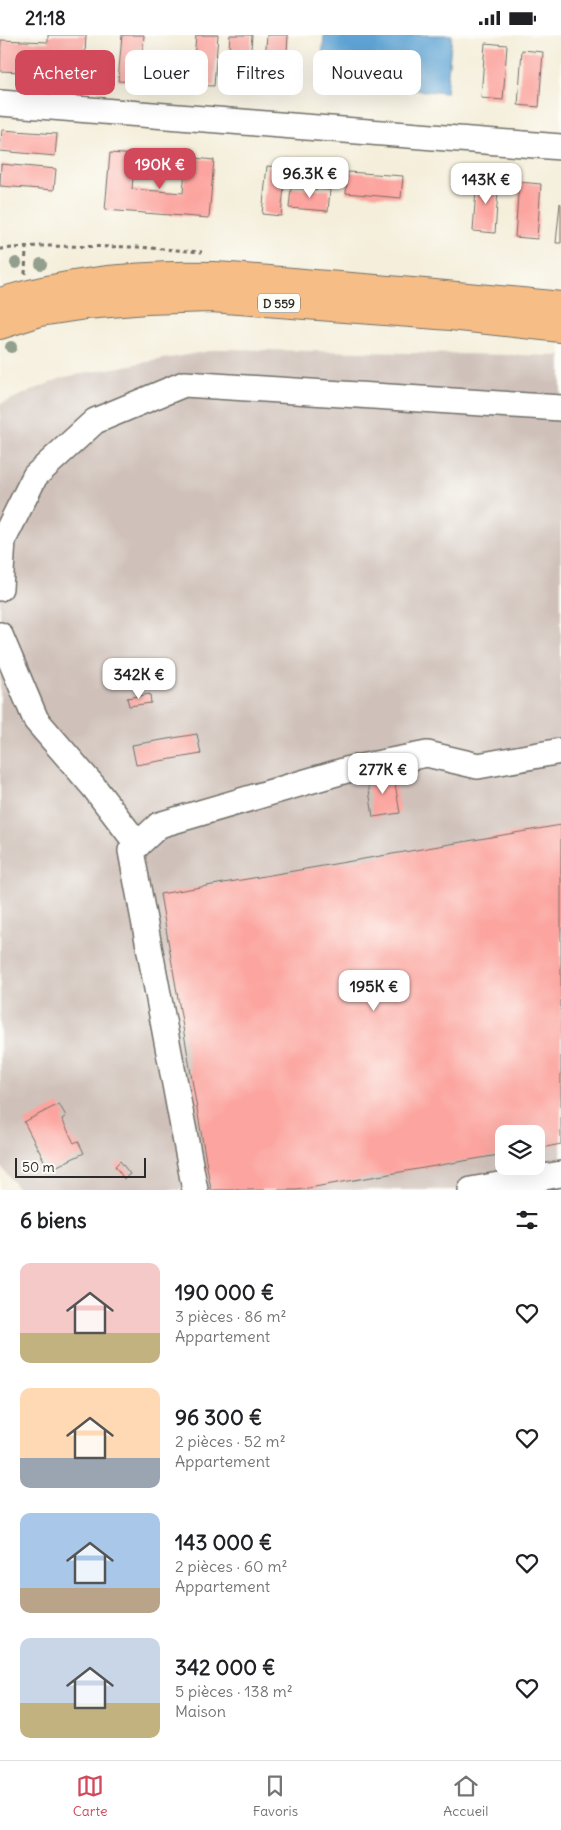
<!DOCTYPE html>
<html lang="fr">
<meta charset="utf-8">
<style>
:root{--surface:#fff;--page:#f2f2f2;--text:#202124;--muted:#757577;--line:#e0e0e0;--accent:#d1495b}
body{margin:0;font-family:Delius,sans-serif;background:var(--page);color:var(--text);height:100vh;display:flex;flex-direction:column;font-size:19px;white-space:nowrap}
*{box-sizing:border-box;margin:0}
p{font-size:16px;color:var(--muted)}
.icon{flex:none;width:28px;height:28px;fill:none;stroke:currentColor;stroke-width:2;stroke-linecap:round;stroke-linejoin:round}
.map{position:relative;height:1155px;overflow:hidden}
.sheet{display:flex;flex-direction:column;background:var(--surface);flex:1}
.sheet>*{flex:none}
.banner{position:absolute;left:15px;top:15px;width:531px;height:45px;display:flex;gap:10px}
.controls{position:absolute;left:495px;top:1090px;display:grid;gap:10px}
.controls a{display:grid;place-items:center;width:50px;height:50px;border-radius:10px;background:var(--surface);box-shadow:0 5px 20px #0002;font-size:25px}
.scale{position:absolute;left:15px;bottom:12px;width:131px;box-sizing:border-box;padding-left:5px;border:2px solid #2b2b2b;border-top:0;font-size:14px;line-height:18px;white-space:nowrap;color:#2b2b2b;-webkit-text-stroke:4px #fdfcf7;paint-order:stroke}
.price{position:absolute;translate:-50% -42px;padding:0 11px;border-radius:10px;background:#fff;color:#222;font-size:16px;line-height:32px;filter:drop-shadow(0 1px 2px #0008)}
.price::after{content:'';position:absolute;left:50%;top:30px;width:15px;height:11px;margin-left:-8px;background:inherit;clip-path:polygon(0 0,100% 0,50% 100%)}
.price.on{background:var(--accent);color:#fff}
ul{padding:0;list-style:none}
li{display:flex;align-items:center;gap:15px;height:125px;padding:0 20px}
li span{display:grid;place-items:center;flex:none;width:140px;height:100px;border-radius:10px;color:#555}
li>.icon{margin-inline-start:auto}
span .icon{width:60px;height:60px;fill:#fffc;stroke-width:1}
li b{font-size:21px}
h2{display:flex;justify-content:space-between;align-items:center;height:60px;padding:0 20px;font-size:21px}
.tag{padding:0 18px;border-radius:10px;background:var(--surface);box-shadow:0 5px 20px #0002;font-size:18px;line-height:45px}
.tag.on{background:var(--accent);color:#fff}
.status{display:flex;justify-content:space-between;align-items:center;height:35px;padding:0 25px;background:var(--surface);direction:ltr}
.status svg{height:14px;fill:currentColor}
.menu{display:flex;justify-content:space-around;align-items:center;height:70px;border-top:1px solid var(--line);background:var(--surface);font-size:14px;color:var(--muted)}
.menu a{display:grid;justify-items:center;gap:2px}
.menu .on{color:var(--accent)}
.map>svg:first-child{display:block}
</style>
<div class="status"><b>21:18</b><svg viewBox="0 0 49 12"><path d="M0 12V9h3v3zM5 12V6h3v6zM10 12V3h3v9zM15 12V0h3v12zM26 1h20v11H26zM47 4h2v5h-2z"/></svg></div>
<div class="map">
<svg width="561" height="1155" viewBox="0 0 561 1155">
<rect width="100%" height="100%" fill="#fdfcf7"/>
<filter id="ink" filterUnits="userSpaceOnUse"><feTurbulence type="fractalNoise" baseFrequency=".02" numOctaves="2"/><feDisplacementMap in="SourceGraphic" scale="10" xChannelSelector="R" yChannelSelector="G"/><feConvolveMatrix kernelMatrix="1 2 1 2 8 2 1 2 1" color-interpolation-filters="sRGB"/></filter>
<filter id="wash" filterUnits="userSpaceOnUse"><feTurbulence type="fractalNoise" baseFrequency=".0096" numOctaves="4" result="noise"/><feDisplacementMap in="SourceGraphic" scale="20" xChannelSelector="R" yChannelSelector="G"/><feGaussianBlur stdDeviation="1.12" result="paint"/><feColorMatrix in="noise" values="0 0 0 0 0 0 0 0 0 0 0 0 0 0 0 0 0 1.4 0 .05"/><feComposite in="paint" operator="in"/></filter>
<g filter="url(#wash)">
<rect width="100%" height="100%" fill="#f4eeda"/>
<path fill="#cfc1ba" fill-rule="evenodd" d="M220,314L561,321V1155H19L0,1130V369L64,342ZM504,1099H536V1131H504Z"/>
<path fill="#5fa4d5" stroke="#456880" d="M324,0H452L446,58L320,46Z"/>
<g id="blocks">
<path fill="#fca49f" d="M48,0H86L84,40L0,36L1,5L48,7Z
M122,0H144L140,47L118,46Z
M196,0H218L214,51L192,50Z
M230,0H252L248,55L226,54Z
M267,0H288L285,52L263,50Z
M485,8L507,10L503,65L481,63Z
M522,15L543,17L539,72L518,70Z
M2,95L57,99L55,121L0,116Z
M110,118L135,120L132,154L183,158L186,122L214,125L209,183L105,175Z
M1,129L56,134L54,155L0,151Z
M267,131L286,133L281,181L262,179Z
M348,137L403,141L401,163L346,158Z
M477,141L499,143L495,198L473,196Z
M519,147L541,149L537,204L515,202Z
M291,153L330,155L328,176L289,173Z
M560,168L561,169V208H556Z
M150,659L151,668L129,671L127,663Z
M197,699L201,719L136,730L132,710Z
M393,737L400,778L373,782L367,741Z
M561,790V1109L536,1114V1099H504V1119L297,1155H211L160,859Z
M59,1069L66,1081L62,1084L74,1108L78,1106L84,1118L49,1135L24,1087Z
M120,1126L130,1139L124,1144L115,1131Z"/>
</g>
</g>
<g filter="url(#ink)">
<use href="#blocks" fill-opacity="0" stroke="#716f68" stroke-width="1"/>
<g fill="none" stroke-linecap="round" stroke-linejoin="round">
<g stroke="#716f68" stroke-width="28">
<path id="minor" d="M0,68L561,112
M0,553L3,505L35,441L95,386L184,349L561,373
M0,600L36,685L93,751L138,810
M195,1155L131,816L159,790L350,734L427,719L478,731L561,716
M471,1155L561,1139"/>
</g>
<g stroke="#716f68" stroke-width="30">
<path id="major" d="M0,267C69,246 141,239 213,241C251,243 289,247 327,250C405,256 483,263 561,271
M0,290L40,277L86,270L146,265L211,263L451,281L561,293"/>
</g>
<path stroke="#716f68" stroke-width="3" stroke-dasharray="4 4" stroke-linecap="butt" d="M0,214L40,211L138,212L202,217
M25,239L26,213"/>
<use href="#minor" stroke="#fff" stroke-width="25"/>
<use href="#major" stroke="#f6be86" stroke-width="28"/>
</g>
<g fill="#939f8d">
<circle cx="16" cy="228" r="6"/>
<circle cx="41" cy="229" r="6"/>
<circle cx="11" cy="312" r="6"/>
</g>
</g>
<g text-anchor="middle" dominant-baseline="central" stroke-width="5" stroke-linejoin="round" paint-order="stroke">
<rect fill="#fdfcf7" stroke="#6a6a68" stroke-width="1" x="258" y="258.5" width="42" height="19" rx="4"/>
<g font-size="12" font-weight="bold" fill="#2b2b2b">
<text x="279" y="268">D 559</text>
</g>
</g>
</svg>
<div class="controls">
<a><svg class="icon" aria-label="layers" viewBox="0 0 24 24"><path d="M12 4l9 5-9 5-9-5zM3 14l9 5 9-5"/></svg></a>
</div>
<div class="scale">50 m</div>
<b class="price on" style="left:160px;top:155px">190K €</b>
<b class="price" style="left:310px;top:164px">96.3K €</b>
<b class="price" style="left:486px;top:170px">143K €</b>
<b class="price" style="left:139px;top:665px">342K €</b>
<b class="price" style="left:383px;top:760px">277K €</b>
<b class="price" style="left:374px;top:977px">195K €</b>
<div class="banner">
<a class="tag on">Acheter</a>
<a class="tag">Louer</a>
<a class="tag">Filtres</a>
<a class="tag">Nouveau</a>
</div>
</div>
<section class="sheet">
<h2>6 biens<svg class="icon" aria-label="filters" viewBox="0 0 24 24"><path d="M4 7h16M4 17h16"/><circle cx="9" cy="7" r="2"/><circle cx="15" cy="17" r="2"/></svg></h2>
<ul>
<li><span style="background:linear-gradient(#f6c9c9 70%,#c2b280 0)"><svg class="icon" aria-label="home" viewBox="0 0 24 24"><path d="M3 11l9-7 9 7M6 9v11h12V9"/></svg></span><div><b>190 000 €</b><p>3 pièces · 86 m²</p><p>Appartement</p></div><svg class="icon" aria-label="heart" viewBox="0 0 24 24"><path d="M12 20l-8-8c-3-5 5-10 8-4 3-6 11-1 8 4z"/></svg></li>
<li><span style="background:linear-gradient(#ffd9b3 70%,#9aa5b1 0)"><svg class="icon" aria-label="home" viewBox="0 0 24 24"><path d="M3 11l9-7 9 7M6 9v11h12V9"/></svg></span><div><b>96 300 €</b><p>2 pièces · 52 m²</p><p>Appartement</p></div><svg class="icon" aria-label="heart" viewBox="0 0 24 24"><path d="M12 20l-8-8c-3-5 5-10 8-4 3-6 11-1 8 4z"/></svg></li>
<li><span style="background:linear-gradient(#a9c7e8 75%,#b9a48a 0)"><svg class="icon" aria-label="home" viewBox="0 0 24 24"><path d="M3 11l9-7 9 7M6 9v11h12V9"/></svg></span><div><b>143 000 €</b><p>2 pièces · 60 m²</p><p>Appartement</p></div><svg class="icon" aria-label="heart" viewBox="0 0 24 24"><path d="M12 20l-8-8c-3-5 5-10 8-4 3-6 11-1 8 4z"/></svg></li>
<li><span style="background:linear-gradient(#c9d6e8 65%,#c2b280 0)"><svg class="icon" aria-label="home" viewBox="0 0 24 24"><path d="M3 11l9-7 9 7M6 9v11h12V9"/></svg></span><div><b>342 000 €</b><p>5 pièces · 138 m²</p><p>Maison</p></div><svg class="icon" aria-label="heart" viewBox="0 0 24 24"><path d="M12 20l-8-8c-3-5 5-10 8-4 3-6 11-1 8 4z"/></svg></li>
</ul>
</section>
<nav class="menu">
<a class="on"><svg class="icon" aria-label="map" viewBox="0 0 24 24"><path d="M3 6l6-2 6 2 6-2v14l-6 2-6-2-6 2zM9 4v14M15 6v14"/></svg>Carte</a>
<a><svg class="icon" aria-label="saved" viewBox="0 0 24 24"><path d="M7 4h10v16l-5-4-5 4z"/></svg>Favoris</a>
<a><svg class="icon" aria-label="home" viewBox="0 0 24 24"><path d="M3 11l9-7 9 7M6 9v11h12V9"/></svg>Accueil</a>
</nav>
